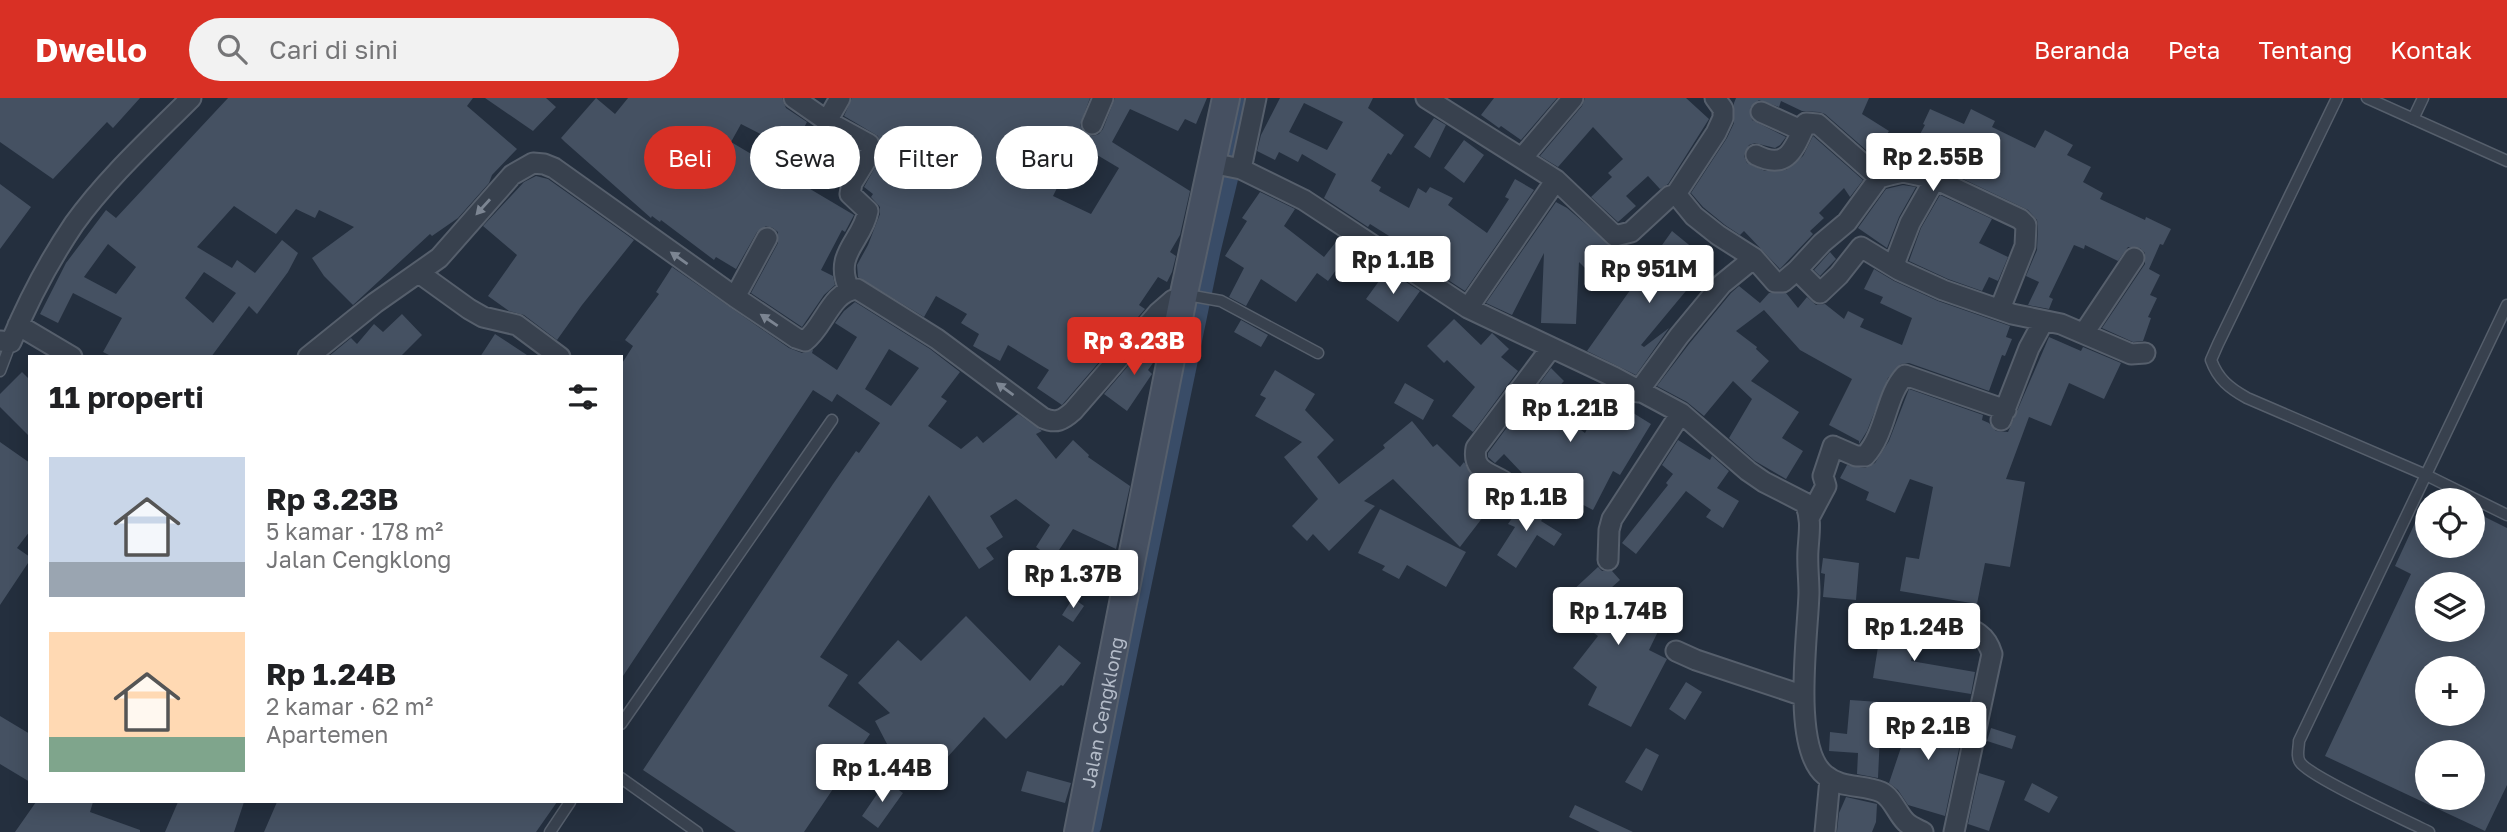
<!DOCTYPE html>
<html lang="id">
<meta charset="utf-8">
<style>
:root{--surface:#fff;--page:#f2f2f2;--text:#202124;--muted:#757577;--accent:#d93025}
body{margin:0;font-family:"Golos Text",sans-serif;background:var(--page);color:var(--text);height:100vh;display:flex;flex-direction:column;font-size:26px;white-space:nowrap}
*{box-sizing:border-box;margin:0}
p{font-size:23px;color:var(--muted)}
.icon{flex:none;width:38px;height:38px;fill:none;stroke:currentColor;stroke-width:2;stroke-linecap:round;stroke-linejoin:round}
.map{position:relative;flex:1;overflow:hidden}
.side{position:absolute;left:28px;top:257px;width:595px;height:448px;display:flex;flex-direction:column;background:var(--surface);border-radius:0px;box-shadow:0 4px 18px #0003}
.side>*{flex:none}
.top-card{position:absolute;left:644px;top:28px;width:665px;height:63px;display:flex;gap:14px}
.buttons{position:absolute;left:2415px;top:390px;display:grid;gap:14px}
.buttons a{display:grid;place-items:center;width:70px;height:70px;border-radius:50%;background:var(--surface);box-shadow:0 4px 18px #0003;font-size:35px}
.price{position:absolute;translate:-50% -60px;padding:0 16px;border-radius:7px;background:#fff;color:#222;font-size:23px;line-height:46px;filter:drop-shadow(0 2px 4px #0008)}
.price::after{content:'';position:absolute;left:50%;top:42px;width:21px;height:16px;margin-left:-10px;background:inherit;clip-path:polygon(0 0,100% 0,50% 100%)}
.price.active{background:var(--accent);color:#fff}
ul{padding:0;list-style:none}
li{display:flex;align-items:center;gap:21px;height:175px;padding:0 21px}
li span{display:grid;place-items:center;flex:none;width:196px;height:140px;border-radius:0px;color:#555}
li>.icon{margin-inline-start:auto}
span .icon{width:84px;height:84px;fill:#fffc;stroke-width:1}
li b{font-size:30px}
h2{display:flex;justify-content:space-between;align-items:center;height:84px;padding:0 21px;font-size:30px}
.pill{padding:0 24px;border-radius:32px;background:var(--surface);box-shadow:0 4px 18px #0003;font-size:24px;line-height:63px}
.pill.active{background:var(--accent);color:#fff}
header{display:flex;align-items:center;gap:42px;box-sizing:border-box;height:98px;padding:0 35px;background:var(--accent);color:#fff}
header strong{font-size:33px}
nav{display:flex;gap:38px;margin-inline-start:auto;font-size:24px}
.search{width:490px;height:63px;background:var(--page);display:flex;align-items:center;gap:18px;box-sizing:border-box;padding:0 24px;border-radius:38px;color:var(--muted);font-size:26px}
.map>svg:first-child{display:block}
</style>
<header>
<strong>Dwello</strong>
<div class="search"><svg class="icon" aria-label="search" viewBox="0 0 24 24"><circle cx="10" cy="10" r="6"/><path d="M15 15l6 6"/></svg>Cari di sini</div>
<nav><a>Beranda</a><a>Peta</a><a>Tentang</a><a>Kontak</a></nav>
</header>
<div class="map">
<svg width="2507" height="734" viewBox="0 0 2507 734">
<rect width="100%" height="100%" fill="#242f3e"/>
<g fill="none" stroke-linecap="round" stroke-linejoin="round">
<path stroke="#394c67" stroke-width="19" d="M1092,728L1211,153L1248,0"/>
</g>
<path fill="#455162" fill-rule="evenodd" d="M0,0H140L113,30L107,24L53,81L0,44Z
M228,0H473L467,8L517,51L492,77L489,85L458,120L432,138L430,136L353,207L324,178L312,160L354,129L319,112L315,120L296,111L276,136L234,108L197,149L232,170L237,162L255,175L282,142L298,155L288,174L257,216L249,208L211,259H113L103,254L122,220L73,195L58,225L40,216L66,165L106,112L116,120ZM108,146L136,169L116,196L84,179ZM204,174L236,195L213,225L185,200Z
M485,0H546L556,9L533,33Z
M596,0L615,16L628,0H782L786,10L807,24L792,52L741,26L731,44L854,117L845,134L842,132L821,172L833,178L835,187L824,197L802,229L751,195L778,145V134L773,130L766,128L757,134L736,171L716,159L714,162L661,122L660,124L652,118L651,120L565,44L561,40Z
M852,0H1090L1080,27L1083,34L1093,38L1099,36L1103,31L1115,0H1207L1196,26L1185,21L1178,33L1130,11L1112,44L1190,93L1180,137L1170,154L1176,158L1172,174L1167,184L1158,179L1139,207L1145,211L1062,307L1037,290L1049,272L1008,247L1000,263L973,248L979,236L961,225L967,216L936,198L924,219L858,179L857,167L868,147L880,116V109L871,99L873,96L864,89L883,55L878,38L844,18ZM1082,48L1119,70L1091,116L1053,98L1059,86L1044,78L1055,52L1074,62Z
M1280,0H1373L1368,10L1404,37L1391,57L1388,55L1371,83L1381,89L1379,93L1409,110L1418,90L1426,95L1430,89L1453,100L1448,107L1487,135L1509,101L1505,99L1515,81L1534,92L1465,193L1402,152L1405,148L1370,126L1368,129L1324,100L1336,76L1302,56L1298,64L1279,54L1275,62L1257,53L1261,37ZM1304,5L1343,24L1327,52L1289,34Z
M1494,0H1557L1521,42L1501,28L1499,30L1481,17Z
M1585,0H1686L1709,21L1668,86L1660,91L1648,78L1626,98L1636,108L1618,124L1591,99L1612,79L1608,75L1623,61L1593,29L1558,69L1540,58L1582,8Z
M1736,0H1869L1862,16L1889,33L1881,45L1907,60L1925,27L1923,26L1930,11L1964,26L1971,11L1995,23L1992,29L2035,50L2045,32L2073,47L2067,57L2091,69L2083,84L2103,95L2100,101L2145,122L2146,119L2171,131L2163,147L2160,146L2149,171L2160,177L2150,197L2157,200L2148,219L2151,220L2143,243L2133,244L2102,230L2145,166V155L2140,150L2128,149L2118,163L2085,147L2084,151L2074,147L2049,199L2053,201L2049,211L2028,207L2039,184L2026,178L2037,152L2038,128L2037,122L2028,112L1938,69L1905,62L1882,66L1825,16L1819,14L1802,13L1781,3L1779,9L1759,2L1750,10L1752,22L1786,39L1780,47L1775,50L1755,45L1749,47L1744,58L1747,65L1765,73L1786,72L1803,58L1813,38L1863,82L1850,99L1844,90L1819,115L1824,120L1810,133L1813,136L1780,171L1744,133L1740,137L1725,127L1703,109L1691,95L1727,40L1734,25V5Z
M1434,20L1446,27L1430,60L1414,49Z
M832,40L857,53L843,77L817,64Z
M1464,42L1484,57L1464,85L1444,70Z
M536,78L548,81L634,142L582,207L557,242L524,217L509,213L488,198L517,157L483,128L524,84Z
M0,86L31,109L0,151Z
M1903,87L1916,89L1899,119L1887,150L1858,130L1886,91Z
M1260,94L1295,111L1284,128L1324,159L1339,140L1353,149L1328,183L1317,175L1296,204L1261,181L1246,208L1229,199L1244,170L1225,158L1247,123L1242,120Z
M1940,97L1992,121L1979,145L2008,159L1998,183L1989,179L1982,193L1948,181L1909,163L1921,130Z
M1556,104L1567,110L1626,161L1601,186L1579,164L1576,226L1541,225L1544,155L1512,217L1486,205Z
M1672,133L1710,164L1641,247L1644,249L1669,230L1636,277L1587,253Z
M1830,154L1836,161L1820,178L1814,172Z
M672,169L789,250L802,255L813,252L812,255L837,272L857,239L835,225L844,213L855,204L930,251L960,274L941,299L947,303L928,328L961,351L977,338L983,345L1018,316L1042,333L1036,336L1056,361L1073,342L1089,357L1088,359L1130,388L1116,451L1073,431L1053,461L1036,449L1050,427L1016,401L990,418L1003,439L986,450L994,461L979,471L929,397L820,559L848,577L828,608L870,636L804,734H736L643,672L833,386L856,353L859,355L880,325L837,296L832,304L813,292L621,581V267L633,248L625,242L659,196L656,194ZM889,251L919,270L891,308L865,291Z
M1874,171L1894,183L1938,203L2010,228L2006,239L2012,241L2005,258L2002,257L1989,293L1909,265L1901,266L1888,280L1867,333L1859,346V343L1829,327L1852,281L1800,252L1764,212L1736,233L1757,249L1756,251L1769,263L1751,283L1799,314L1782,340L1803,353L1786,381L1755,363L1729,340L1752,301L1733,283L1704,318L1687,304L1657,288L1689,246L1731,195L1739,188L1760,205L1769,195H1786L1798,210L1807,199L1816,207L1825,206L1844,221L1848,213L1864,221L1860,229L1902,247L1912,220L1880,205L1883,199L1864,191Z
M1387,172L1420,193L1398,224L1366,201Z
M402,216L422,237L400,259H328L351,240L357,246L374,226L383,234Z
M1454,221L1481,247L1492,235L1509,251L1501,259L1518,273L1473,334L1452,318L1475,289L1447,262L1444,265L1427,248Z
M1241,222L1268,237L1261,249L1234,234Z
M1159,232L1155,262L1148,272L1152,276L1127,313L1104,296Z
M495,236L530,259H480Z
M2049,239L2081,253L2083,249L2121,265L2104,301L2069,285L2051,328L2029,319L2006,381L2025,384L2010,469L1985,465L1977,506L1900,493L1906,459L1919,461L1933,389L1910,381L1895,415L1866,402L1869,394L1840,380L1847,367L1865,370L1875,365L1889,343L1909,291L1983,317L1982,322L1989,325L1996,333L2008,334Z
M1551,270L1564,283L1544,305L1585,335L1608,290L1621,297L1617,305L1651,326L1620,377L1613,373L1593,412L1558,394L1549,386L1541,395L1504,356L1495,365L1488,359V355Z
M1275,272L1315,296L1305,312L1334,342L1317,359L1339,386L1385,350L1383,347L1412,323L1433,349L1437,346L1460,369L1464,364L1474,380L1490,390L1488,397L1490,405L1493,406L1460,449L1393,381L1364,403L1375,408L1329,453L1313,436L1307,443L1292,428L1318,401L1284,359L1302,344L1255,318L1266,300L1260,297Z
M22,274L30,282V339L0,309V296Z
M1405,285L1434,302L1423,322L1394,305Z
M1678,342L1710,362L1712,358L1729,373L1717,390L1739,403L1723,430L1706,419L1711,412L1686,393L1636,456L1622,445L1668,387L1666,385L1673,376L1662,367Z
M0,344L30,365V433L17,450L30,459V462L0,507Z
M2427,399V448H2473V413L2507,430V687L2485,733L2325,658L2411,476L2395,468ZM2427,486H2473V532H2427ZM2427,570H2473V616H2427ZM2427,654H2473V700H2427Z
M1524,403L1547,414L1541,423L1562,436L1554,448L1537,437L1516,470L1497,457L1515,429L1508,426Z
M1380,411L1466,454L1446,489L1407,467L1399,481L1382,472L1385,468L1358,455Z
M1823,460L1859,465L1856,502L1823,499L1825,476L1821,475Z
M1598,469L1602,473H1612L1620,482L1611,490L1666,517L1649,552L1667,561L1631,629L1588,607L1597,589L1573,570L1598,538L1582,526L1591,515L1571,494Z
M1073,500L1084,508L1073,524L1062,517Z
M966,518L1030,583L1059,547L1081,565L1063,588L1061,587L1006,641L984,619L943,664L928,650L898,667L875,623L890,615L858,585L898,542L921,563Z
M1882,524L1917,530L1911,563L1975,574L1971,596L1873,580Z
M1686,584L1702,594L1685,622L1669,611Z
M1850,602L1879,604L1876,636H1880L1878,680L1857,676L1858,655L1829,653L1830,634L1847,636Z
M1914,611L1964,627L1945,718L1908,707L1898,692L1889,685Z
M0,618L30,636V684L0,666Z
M1991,630L2016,638L2012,651L1987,643Z
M1646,650L1659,657L1642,693L1625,684Z
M1027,673L1071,685L1065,705L1021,693Z
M1979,675L2005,683L1989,733L1968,726Z
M886,683L903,695L878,730L862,718Z
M2032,685L2058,699L2049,715L2024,702Z
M1846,699L1877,706L1876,724L1872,734H1837L1839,715Z
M36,704H93L90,714L140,732V734H15Z
M178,704H244L234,734H165Z
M277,704H557L536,734H264Z
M1575,707L1633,734H1600L1569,719Z"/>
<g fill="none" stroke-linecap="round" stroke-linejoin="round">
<g stroke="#565f6c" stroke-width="13">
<path id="service" d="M2337,0L2218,246L2211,262C2218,281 2229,290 2247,300L2426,377L2507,417
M2367,0L2507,63
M2413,21L2423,0
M1184,200L1193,198L1221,203L1318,255
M0,273L11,244
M621,626L832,322
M621,680L697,734
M550,734L570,704
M2429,734C2408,723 2309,679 2300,664C2296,658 2299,650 2299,643L2507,207"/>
</g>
<g stroke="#565f6c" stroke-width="23">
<path id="minor" d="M794,0L827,23L869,46L871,54L852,85L850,96L868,113C862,144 833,155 849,191
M1426,0L1556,82L1615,138L1631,134L1670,98L1676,96L1716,35L1723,20V11L1715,0
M1761,14L1794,29L1801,30L1806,25L1818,26L1879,80
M827,23L840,0
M1092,26L1103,0
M1756,57C1788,73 1794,50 1806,25
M1522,60L1573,0
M1211,65L1241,71L1304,102L1468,210L1614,279L1681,315L1748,373L1764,384L1805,405C1812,421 1809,436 1808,452C1807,466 1809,481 1809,495C1808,536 1791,650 1825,677C1841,691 1863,686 1881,694C1892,699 1897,715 1905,723C1909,728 1917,731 1923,734
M1241,71L1256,0
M1935,81L1910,125L1895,164L1899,172L1943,192L2012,216L2061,226L2131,256L2145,255
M1676,96L1694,118L1718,137L1754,160L1775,184H1783L1797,172L1820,195L1839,177L1861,149L1899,172
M1797,172L1822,145L1847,124L1879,80L1890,77L1903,74L1935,81L2020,121L2026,127L2025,148L2000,211
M419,175L469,211L483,219L517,227L560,259
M735,199L767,140
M1468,210L1556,82
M18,227L72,259
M2084,235L2134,160
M0,243L11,244C28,203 49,163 74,126C107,80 151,40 191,0
M308,259L375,205L439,160L512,77L533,65L544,66L554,70L735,199L796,240L805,243C824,229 831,193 857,191L937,241L1043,320C1056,326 1063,322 1073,313L1158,215L1173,202L1183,200
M1638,294L1679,238L1722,186L1754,160
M2001,322L2029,250L2043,224
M1500,396L1504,389L1503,383C1488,374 1472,372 1476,350L1551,250
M1809,420L1826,388L1823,378L1833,348L1856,358H1865C1887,334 1885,298 1905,277L2006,312
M1608,462L1609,432L1612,421L1681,315
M1947,523C1969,531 1985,532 1992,556L1954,734
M1676,553L1696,562L1804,598
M1825,734L1830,681"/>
</g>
<g stroke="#565f6c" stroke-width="30">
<g id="secondary">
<path id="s1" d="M1078,734L1183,200L1226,0"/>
</g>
</g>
<use href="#service" stroke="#38414e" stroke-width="10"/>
<use href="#minor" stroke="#38414e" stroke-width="19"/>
<use href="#secondary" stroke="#465061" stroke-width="26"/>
</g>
<defs><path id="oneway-solid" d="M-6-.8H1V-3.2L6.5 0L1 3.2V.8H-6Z" transform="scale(1.75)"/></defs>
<g fill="#7c8592">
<use href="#oneway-solid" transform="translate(483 109) rotate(132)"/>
<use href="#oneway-solid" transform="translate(679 160) rotate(-145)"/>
<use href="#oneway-solid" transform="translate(769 222) rotate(-146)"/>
<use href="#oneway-solid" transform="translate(1005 291) rotate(-144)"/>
</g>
<g text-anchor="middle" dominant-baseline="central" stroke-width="5" stroke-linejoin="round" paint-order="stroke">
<g font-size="19" fill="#b4bcc9" stroke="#1d2633">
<text stroke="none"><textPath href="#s1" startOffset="122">Jalan Cengklong</textPath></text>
</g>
</g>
</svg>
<div class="buttons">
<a><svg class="icon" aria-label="locate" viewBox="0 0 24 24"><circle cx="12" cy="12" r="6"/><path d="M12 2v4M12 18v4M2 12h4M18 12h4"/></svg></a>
<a><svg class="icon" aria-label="layers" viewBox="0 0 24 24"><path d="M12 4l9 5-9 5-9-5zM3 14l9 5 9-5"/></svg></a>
<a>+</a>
<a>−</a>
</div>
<b class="price" style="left:1933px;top:95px">Rp 2.55B</b>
<b class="price" style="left:1393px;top:198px">Rp 1.1B</b>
<b class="price" style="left:1649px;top:207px">Rp 951M</b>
<b class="price active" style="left:1134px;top:279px">Rp 3.23B</b>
<b class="price" style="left:1570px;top:346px">Rp 1.21B</b>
<b class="price" style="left:1526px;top:435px">Rp 1.1B</b>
<b class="price" style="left:1073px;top:512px">Rp 1.37B</b>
<b class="price" style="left:1618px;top:549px">Rp 1.74B</b>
<b class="price" style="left:1914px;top:565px">Rp 1.24B</b>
<b class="price" style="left:1928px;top:664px">Rp 2.1B</b>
<b class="price" style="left:882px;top:706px">Rp 1.44B</b>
<div class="top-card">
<a class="pill active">Beli</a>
<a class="pill">Sewa</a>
<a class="pill">Filter</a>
<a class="pill">Baru</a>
</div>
<section class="side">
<h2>11 properti<svg class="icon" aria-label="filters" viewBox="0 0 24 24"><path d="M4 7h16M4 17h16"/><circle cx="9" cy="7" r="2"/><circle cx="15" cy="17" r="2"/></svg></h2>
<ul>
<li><span style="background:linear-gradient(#c9d6e8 75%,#9aa5b1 0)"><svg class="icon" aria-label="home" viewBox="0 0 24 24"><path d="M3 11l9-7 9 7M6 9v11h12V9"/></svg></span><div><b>Rp 3.23B</b><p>5 kamar · 178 m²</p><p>Jalan Cengklong</p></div></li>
<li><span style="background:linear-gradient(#ffd9b3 75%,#7fa58c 0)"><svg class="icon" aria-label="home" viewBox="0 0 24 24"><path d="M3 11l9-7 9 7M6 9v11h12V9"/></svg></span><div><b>Rp 1.24B</b><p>2 kamar · 62 m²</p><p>Apartemen</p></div></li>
</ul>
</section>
</div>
